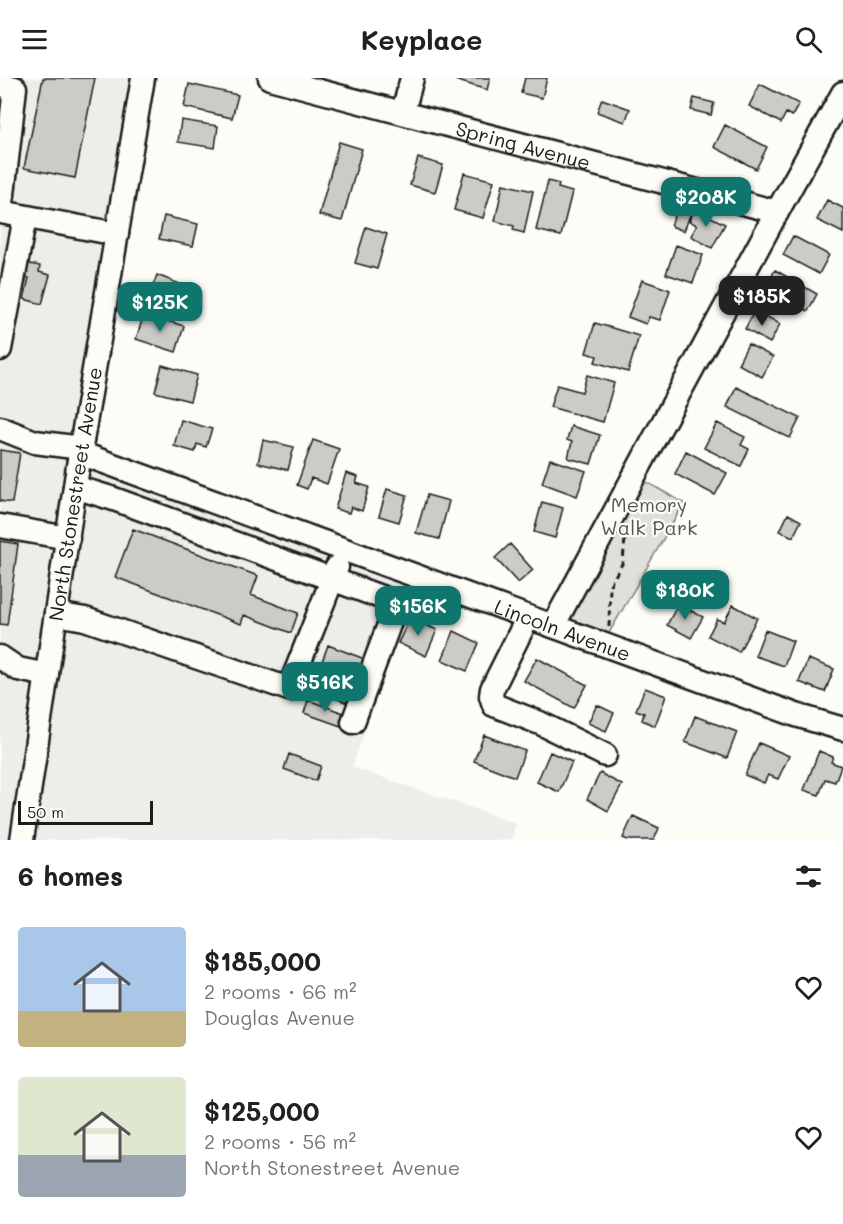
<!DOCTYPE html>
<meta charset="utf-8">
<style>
:root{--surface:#fff;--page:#f6f6f6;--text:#202124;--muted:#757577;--accent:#0f766e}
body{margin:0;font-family:Mali,sans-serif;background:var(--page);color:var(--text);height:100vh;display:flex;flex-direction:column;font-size:22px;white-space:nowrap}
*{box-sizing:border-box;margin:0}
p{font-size:20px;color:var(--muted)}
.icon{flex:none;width:33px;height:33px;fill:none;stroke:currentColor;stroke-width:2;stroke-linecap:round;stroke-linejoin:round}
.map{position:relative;height:762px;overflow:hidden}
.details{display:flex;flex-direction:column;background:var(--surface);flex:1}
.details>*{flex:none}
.scale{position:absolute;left:18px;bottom:15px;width:135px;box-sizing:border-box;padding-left:6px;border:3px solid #1c1c1c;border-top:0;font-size:16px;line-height:21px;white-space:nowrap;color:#1c1c1c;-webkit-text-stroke:4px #fdfcf7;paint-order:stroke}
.price{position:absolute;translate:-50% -51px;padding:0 14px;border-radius:12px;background:var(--accent);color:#fff;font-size:20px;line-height:39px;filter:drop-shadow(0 2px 3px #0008)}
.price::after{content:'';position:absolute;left:50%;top:36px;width:18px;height:14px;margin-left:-9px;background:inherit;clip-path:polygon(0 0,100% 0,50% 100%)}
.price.active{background:#222;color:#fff}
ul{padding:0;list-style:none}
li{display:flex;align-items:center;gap:18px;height:150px;padding:0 18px}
li span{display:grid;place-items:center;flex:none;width:168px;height:120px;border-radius:6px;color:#555}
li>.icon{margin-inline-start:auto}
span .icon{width:72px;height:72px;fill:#fffc;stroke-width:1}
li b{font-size:26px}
h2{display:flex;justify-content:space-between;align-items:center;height:72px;padding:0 18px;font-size:26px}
header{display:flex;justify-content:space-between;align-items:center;height:78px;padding:0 18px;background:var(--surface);font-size:27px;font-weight:700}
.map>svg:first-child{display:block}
</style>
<header><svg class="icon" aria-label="menu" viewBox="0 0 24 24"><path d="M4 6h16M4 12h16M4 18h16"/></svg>Keyplace<svg class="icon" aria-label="search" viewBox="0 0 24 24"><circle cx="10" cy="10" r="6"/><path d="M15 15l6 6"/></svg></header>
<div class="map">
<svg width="843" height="762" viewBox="0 0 843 762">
<rect width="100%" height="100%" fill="#fdfcf7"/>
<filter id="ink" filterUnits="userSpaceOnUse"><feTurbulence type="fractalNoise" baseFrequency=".0167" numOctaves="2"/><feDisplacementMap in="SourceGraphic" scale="12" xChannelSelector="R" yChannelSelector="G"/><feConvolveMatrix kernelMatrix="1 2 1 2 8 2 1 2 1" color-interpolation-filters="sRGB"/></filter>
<g filter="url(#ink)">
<path fill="#eeede9" d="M0,0H143L81,375L419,499L352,689L516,745L511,762H0Z"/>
<path fill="#e0dfdb" stroke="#7e7e7c" stroke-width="1.5" d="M641,401L684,425L609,555L567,540Z"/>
<path fill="#cccbc8" stroke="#1c1c1c" stroke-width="1.5" d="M43,0H95L75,100L24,90Z
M456,0H490L487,12L455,2Z
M525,0H547L542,20L521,15Z
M189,6L238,17L232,40L184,29Z
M760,6L799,26L792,38L786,35L781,45L749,28Z
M694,20L714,25L711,37L691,32Z
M602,21L630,31L625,44L597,34Z
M181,42L218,48L215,70L178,64Z
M725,47L767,69L756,91L714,69Z
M339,64L362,71L342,143L319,137Z
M418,80L443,87L435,114L410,107Z
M464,95L494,103L483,140L454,132Z
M548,103L559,106L558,110L572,114L561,158L536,152Z
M503,106L533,113L524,155L513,152L514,148L495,143Z
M827,122L843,130V155L817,142Z
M678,127L692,132L684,153L671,148Z
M695,131L725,146L712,170L691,158L697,147L689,143Z
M164,138L198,146L193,168L159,161Z
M366,149L387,156L377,191L355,185Z
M793,158L829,177L819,196L783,177Z
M676,167L703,177L693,205L666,196Z
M25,185L40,188L39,194L50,197L42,226L24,221L29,200L22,198Z
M775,192L817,216L808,233L798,228L794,235L778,226L780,223L763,214Z
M157,197L192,211L184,231L149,218Z
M642,202L670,212L660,242L649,239L646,246L628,239Z
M755,232L780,246L770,265L745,251Z
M144,236L184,248L176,274L136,261Z
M595,245L639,258L628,294L595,284L597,278L586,275Z
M748,266L773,279L762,299L738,286Z
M162,287L197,297L190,323L155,314Z
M587,297L614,305L603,344L550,329L557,307L582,314Z
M736,309L800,340L790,360L727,329Z
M181,342L212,351L206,369L197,366L195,374L174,368Z
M717,345L745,359L741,367L749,371L741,388L704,370Z
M571,348L600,357L591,386L568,380L572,364L567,362Z
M263,362L294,369L288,392L258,385Z
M313,362L339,371L327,406L311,400L307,411L297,407Z
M0,372L20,375L12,425L0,423Z
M686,373L727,395L715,417L675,396Z
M550,381L586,393L577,418L542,405Z
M346,395L358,399L356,405L369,409L362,433L351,429L349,435L335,431Z
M387,411L407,417L399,444L379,438Z
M427,417L449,423L439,461L416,455Z
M542,424L563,430L555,460L534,454Z
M788,436L801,443L793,459L780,453Z
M133,451L258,498L251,517L298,535L291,555L244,537L241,546L115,499Z
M0,463L18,466L7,547L0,546Z
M510,466L533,492L518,505L495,480Z
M678,526L703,539L691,560L667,547Z
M733,527L757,540L739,574L708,558L717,541L724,544Z
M410,540L437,552L426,578L398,565Z
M765,552L793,563L784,588L755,578Z
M454,553L479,565L467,593L442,582Z
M328,567L367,582L350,626L312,611Z
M537,580L587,607L574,630L524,603Z
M808,581L834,591L825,614L799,604Z
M645,610L666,618L655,648L642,642L644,635L636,632Z
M308,622L346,636L341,648L304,635Z
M597,627L614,635L606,653L588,645Z
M695,638L737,654L727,680L685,664Z
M484,657L525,673L515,699L474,683Z
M759,665L789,678L778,701L768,697L764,705L745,697Z
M819,673L833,679L831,684L841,688L835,704L825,701L819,717L804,712Z
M550,674L572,684L559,714L537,704Z
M289,676L321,688L316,703L284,691Z
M600,695L622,707L608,733L587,721Z
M633,738L659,750L654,762H628L623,760Z"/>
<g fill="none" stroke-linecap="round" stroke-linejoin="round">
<g stroke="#1c1c1c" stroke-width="27">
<g id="minor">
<path id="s1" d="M270,0L777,134"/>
<path d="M0,7L15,10L1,134L117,156"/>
<path d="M403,34L412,0"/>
<path d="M0,271L25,139"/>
<path d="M0,350L35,364L81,370"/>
<path id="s2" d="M80,375L796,637L843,651"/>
<path d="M75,409L114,421L397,525L353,644"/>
<path d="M0,448L68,460"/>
<path d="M56,536L85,541L289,611L337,489"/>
<path d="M528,539L492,611L491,618L494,627L540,645L605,677"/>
<path d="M553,548L777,134L843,15"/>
<path d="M0,579L18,591L47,597"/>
<path id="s3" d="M22,762L80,375L143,0"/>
</g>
</g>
<path stroke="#1c1c1c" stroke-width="3" stroke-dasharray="6 4.5" stroke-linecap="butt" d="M609,549L610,507L623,484L625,460"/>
<use href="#minor" stroke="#fdfcf7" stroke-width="22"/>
</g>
</g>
<g text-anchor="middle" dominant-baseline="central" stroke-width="4.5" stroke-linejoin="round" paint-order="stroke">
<g font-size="20" fill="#1c1c1c" stroke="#fdfcf7">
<text stroke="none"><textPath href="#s1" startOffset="262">Spring Avenue</textPath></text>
<text stroke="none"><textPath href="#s3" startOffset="350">North Stonestreet Avenue</textPath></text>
<text stroke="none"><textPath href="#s2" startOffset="514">Lincoln Avenue</textPath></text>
</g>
<g font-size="20" fill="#575655" stroke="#fdfcf7">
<text x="649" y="426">Memory<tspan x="649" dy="23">Walk Park</tspan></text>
</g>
</g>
</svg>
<div class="scale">50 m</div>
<b class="price" style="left:706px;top:150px">$208K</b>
<b class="price active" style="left:762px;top:249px">$185K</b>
<b class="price" style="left:160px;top:255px">$125K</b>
<b class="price" style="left:685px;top:543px">$180K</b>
<b class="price" style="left:418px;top:559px">$156K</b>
<b class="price" style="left:325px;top:635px">$516K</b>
</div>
<section class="details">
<h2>6 homes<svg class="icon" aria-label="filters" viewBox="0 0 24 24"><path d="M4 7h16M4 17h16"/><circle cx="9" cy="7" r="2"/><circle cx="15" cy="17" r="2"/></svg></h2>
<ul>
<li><span style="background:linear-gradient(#a9c7e8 70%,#c2b280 0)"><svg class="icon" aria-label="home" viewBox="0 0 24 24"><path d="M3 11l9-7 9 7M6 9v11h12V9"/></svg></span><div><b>$185,000</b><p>2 rooms · 66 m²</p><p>Douglas Avenue</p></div><svg class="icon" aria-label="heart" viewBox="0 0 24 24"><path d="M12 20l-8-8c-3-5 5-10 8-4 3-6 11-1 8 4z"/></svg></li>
<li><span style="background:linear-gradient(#dfe7d0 65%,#9aa5b1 0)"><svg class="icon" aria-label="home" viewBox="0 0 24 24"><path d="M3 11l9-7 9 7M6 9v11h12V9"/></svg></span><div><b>$125,000</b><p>2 rooms · 56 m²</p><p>North Stonestreet Avenue</p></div><svg class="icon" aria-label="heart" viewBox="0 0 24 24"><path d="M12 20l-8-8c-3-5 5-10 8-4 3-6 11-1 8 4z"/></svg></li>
</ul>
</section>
